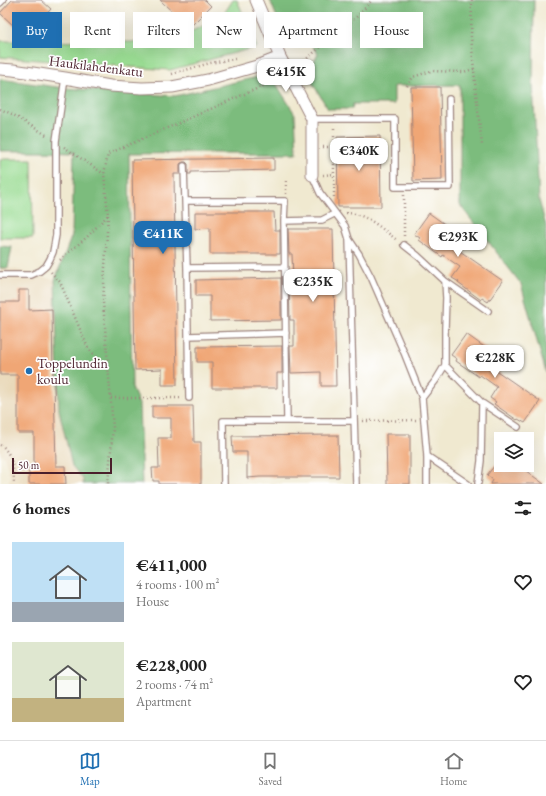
<!DOCTYPE html>
<meta charset="utf-8">
<style>
:root{--surface:#fff;--page:#f2f2f2;--text:#222;--muted:#767676;--line:#e0e0e0;--accent:#1f6fb2}
body{margin:0;font-family:"EB Garamond",serif;background:var(--page);color:var(--text);height:100vh;display:flex;flex-direction:column;font-size:15px;white-space:nowrap}
*{box-sizing:border-box;margin:0}
p{font-size:13px;color:var(--muted)}
.icon{flex:none;width:22px;height:22px;fill:none;stroke:currentColor;stroke-width:2;stroke-linecap:round;stroke-linejoin:round}
.map{position:relative;height:484px;overflow:hidden}
.sheet{display:flex;flex-direction:column;background:var(--surface);flex:1}
.sheet>*{flex:none}
.banner{position:absolute;left:12px;top:12px;width:522px;height:36px;display:flex;gap:8px}
.fabs{position:absolute;left:494px;top:432px;display:grid;gap:8px}
.fabs a{display:grid;place-items:center;width:40px;height:40px;border-radius:0px;background:var(--surface);box-shadow:0 4px 16px #0002;font-size:20px}
.scale{position:absolute;left:12px;bottom:10px;width:100px;box-sizing:border-box;padding-left:4px;border:2px solid #4a1f2b;border-top:0;font-size:11px;line-height:14px;white-space:nowrap;color:#4a1f2b;-webkit-text-stroke:3px #fff;paint-order:stroke}
.price{position:absolute;translate:-50% -34px;padding:0 9px;border-radius:8px;background:#fff;color:#222;font-size:13px;line-height:26px;filter:drop-shadow(0 1px 2px #0008)}
.price::after{content:'';position:absolute;left:50%;top:24px;width:12px;height:9px;margin-left:-6px;background:inherit;clip-path:polygon(0 0,100% 0,50% 100%)}
.price.current{background:var(--accent);color:#fff}
ul{padding:0;list-style:none}
li{display:flex;align-items:center;gap:12px;height:100px;padding:0 12px}
li span{display:grid;place-items:center;flex:none;width:112px;height:80px;border-radius:0px;color:#555}
li>.icon{margin-inline-start:auto}
span .icon{width:48px;height:48px;fill:#fffc;stroke-width:1}
li b{font-size:17px}
h2{display:flex;justify-content:space-between;align-items:center;height:48px;padding:0 12px;font-size:17px}
.chip{padding:0 14px;border-radius:0px;background:var(--surface);box-shadow:0 4px 16px #0002;font-size:14px;line-height:36px}
.chip.current{background:var(--accent);color:#fff}
.tab-bar{display:flex;justify-content:space-around;align-items:center;height:56px;border-top:1px solid var(--line);background:var(--surface);font-size:11px;color:var(--muted)}
.tab-bar a{display:grid;justify-items:center;gap:2px}
.tab-bar .current{color:var(--accent)}
.map>svg:first-child{display:block}
</style>
<div class="map">
<svg width="546" height="484" viewBox="0 0 546 484">
<rect width="100%" height="100%" fill="#fff"/>
<filter id="ink" filterUnits="userSpaceOnUse"><feTurbulence type="fractalNoise" baseFrequency=".025" numOctaves="2"/><feDisplacementMap in="SourceGraphic" scale="8" xChannelSelector="R" yChannelSelector="G"/><feConvolveMatrix kernelMatrix="1 2 1 2 8 2 1 2 1" color-interpolation-filters="sRGB"/></filter>
<filter id="wash" filterUnits="userSpaceOnUse"><feTurbulence type="fractalNoise" baseFrequency=".012" numOctaves="4" result="noise"/><feDisplacementMap in="SourceGraphic" scale="16" xChannelSelector="R" yChannelSelector="G"/><feGaussianBlur stdDeviation="0.9" result="paint"/><feColorMatrix in="noise" values="0 0 0 0 0 0 0 0 0 0 0 0 0 0 0 0 0 1.4 0 .05"/><feComposite in="paint" operator="in"/></filter>
<g filter="url(#wash)">
<rect width="100%" height="100%" fill="#f0e9d0"/>
<path fill="#e9d9ba" d="M0,268H8L55,280L59,410L71,466L83,479V484H9L10,475L4,457L0,453Z"/>
<path fill="#9adc93" stroke="#727e5f" d="M233,0H237L257,47L170,70L0,57V41L132,42L192,31L221,18Z
M0,159H32L33,238H0Z"/>
<path fill="#7bbc7d" stroke="#626e54" d="M270,0H534L533,84L539,200L546,226V373L521,284L460,205V85L394,86V104H353L352,109H328L307,74L318,54L311,44L282,30Z
M270,74L295,114L297,153H205L129,154L132,388L139,404L142,484H83V479L72,466L59,410L55,280L72,235L74,152L41,151H0V79L64,88L175,96Z
M0,246L12,247L8,268H0Z"/>
<g id="blocks">
<path fill="#f0a674" d="M12,0H41L51,9L41,20L36,16L24,29L20,24L16,28L0,13Z
M160,0H205L211,6L189,28Z
M411,87H440L442,180L413,181Z
M380,136L381,207H338L337,137Z
M274,158V170L191,172V174H188V164L186,162H183L180,164V174H174L177,385H162V369L135,370L132,160Z
M195,212H274L275,230H280V254H210V228L195,229Z
M429,213L464,238L457,249L503,281L488,302L482,298L481,300L458,283L459,282L452,278L460,267L443,255L442,257L419,240L420,238L414,234Z
M288,229H333L336,386H321V372L291,373L290,346H294V320H290L289,278H293L292,254H289Z
M281,278V320L210,321V296H196V280Z
M19,290H29V310L52,309L53,382H54L56,466H65L66,484H29V466H34V433H18V375H0V302H19Z
M466,334L501,359L494,369L540,401L525,423L518,419L517,420L494,404L496,402L490,398L497,387L480,375L479,377L456,361L457,359L451,355Z
M282,346V373H277V388H212V362H197V347Z
M152,406H193L194,442H201V484H159V481H153L152,468H159L158,438H171V418H152Z
M386,434H410V484H387Z
M338,435L339,477H260L247,478V452H233L232,436Z
M495,465H518L544,484H491L493,480L487,475Z"/>
</g>
</g>
<g filter="url(#ink)">
<use href="#blocks" fill-opacity="0" stroke="#9d847e" stroke-width="1"/>
<g fill="none" stroke-linecap="round" stroke-linejoin="round">
<g stroke="#9d847e" stroke-width="8">
<path id="service" d="M0,3L3,0
M312,119H395V187H450L449,99
M184,166L187,268L189,398
M312,175L320,193L345,226L349,239L359,254L371,277L405,355L422,398L427,456V484
M185,201H285L284,221L287,420
M284,221L322,220L334,214
M349,239L356,484
M404,245L418,256L445,281L446,298L445,328V365L482,403L481,461L478,483
M187,268L284,267
M0,275H31L40,271L46,266L50,259L53,252L56,235V141L65,78
M445,281L488,311
M188,336L286,333
M422,398L436,380L445,365
M482,403L518,427
M427,456L468,484
M224,484L223,421H354"/>
</g>
<g stroke="#9d847e" stroke-width="13">
<path id="minor" d="M256,0L280,57L312,119V175
M0,69L13,70L65,78L110,86L142,88L172,87L208,80L257,66L280,57"/>
</g>
<path stroke="#9d847e" stroke-width="2.5" stroke-dasharray="1 3" stroke-linecap="butt" d="M472,0L471,36L476,93L482,145
M298,66L360,14L372,0
M172,74L210,63L235,59
M407,86L413,77L431,71L463,72L474,69
M0,109L12,114L48,136
M334,128V197
M64,147L104,174
M323,147H334
M323,175L334,174
M286,194V178
M346,213C366,213 382,229 397,240
M108,215L103,302L113,428L108,484
M404,236V195
M60,260L62,258L87,237L108,215L104,174L108,154L279,79
M51,272L60,282L88,348L108,370
M111,398H180
M363,421L416,420
M0,445C2,446 4,447 5,449C13,458 14,473 14,484"/>
<use href="#service" stroke="#fff" stroke-width="5.5"/>
<use href="#minor" stroke="#fff" stroke-width="11"/>
</g>
</g>
<circle fill="#1f6fb2" stroke="#fff" stroke-width="1.5" cx="29" cy="371" r="4"/>
<g text-anchor="middle" dominant-baseline="central" stroke-width="3.5" stroke-linejoin="round" paint-order="stroke">
<g font-size="14" fill="#4a1f2b" stroke="#fff">
<text transform="translate(96 66) rotate(7)">Haukilahdenkatu</text>
</g>
<g font-size="14" fill="#4a1f2b" stroke="#fff" text-anchor="start">
<text x="37" y="363">Toppelundin<tspan x="37" dy="16">koulu</tspan></text>
</g>
</g>
</svg>
<div class="fabs">
<a><svg class="icon" aria-label="layers" viewBox="0 0 24 24"><path d="M12 4l9 5-9 5-9-5zM3 14l9 5 9-5"/></svg></a>
</div>
<div class="scale">50 m</div>
<b class="price" style="left:286px;top:93px">€415K</b>
<b class="price" style="left:359px;top:172px">€340K</b>
<b class="price current" style="left:163px;top:255px">€411K</b>
<b class="price" style="left:458px;top:258px">€293K</b>
<b class="price" style="left:313px;top:303px">€235K</b>
<b class="price" style="left:495px;top:379px">€228K</b>
<div class="banner">
<a class="chip current">Buy</a>
<a class="chip">Rent</a>
<a class="chip">Filters</a>
<a class="chip">New</a>
<a class="chip">Apartment</a>
<a class="chip">House</a>
</div>
</div>
<section class="sheet">
<h2>6 homes<svg class="icon" aria-label="filters" viewBox="0 0 24 24"><path d="M4 7h16M4 17h16"/><circle cx="9" cy="7" r="2"/><circle cx="15" cy="17" r="2"/></svg></h2>
<ul>
<li><span style="background:linear-gradient(#bfe0f5 75%,#9aa5b1 0)"><svg class="icon" aria-label="home" viewBox="0 0 24 24"><path d="M3 11l9-7 9 7M6 9v11h12V9"/></svg></span><div><b>€411,000</b><p>4 rooms · 100 m²</p><p>House</p></div><svg class="icon" aria-label="heart" viewBox="0 0 24 24"><path d="M12 20l-8-8c-3-5 5-10 8-4 3-6 11-1 8 4z"/></svg></li>
<li><span style="background:linear-gradient(#dfe7d0 70%,#c2b280 0)"><svg class="icon" aria-label="home" viewBox="0 0 24 24"><path d="M3 11l9-7 9 7M6 9v11h12V9"/></svg></span><div><b>€228,000</b><p>2 rooms · 74 m²</p><p>Apartment</p></div><svg class="icon" aria-label="heart" viewBox="0 0 24 24"><path d="M12 20l-8-8c-3-5 5-10 8-4 3-6 11-1 8 4z"/></svg></li>
</ul>
</section>
<nav class="tab-bar">
<a class="current"><svg class="icon" aria-label="map" viewBox="0 0 24 24"><path d="M3 6l6-2 6 2 6-2v14l-6 2-6-2-6 2zM9 4v14M15 6v14"/></svg>Map</a>
<a><svg class="icon" aria-label="saved" viewBox="0 0 24 24"><path d="M7 4h10v16l-5-4-5 4z"/></svg>Saved</a>
<a><svg class="icon" aria-label="home" viewBox="0 0 24 24"><path d="M3 11l9-7 9 7M6 9v11h12V9"/></svg>Home</a>
</nav>
